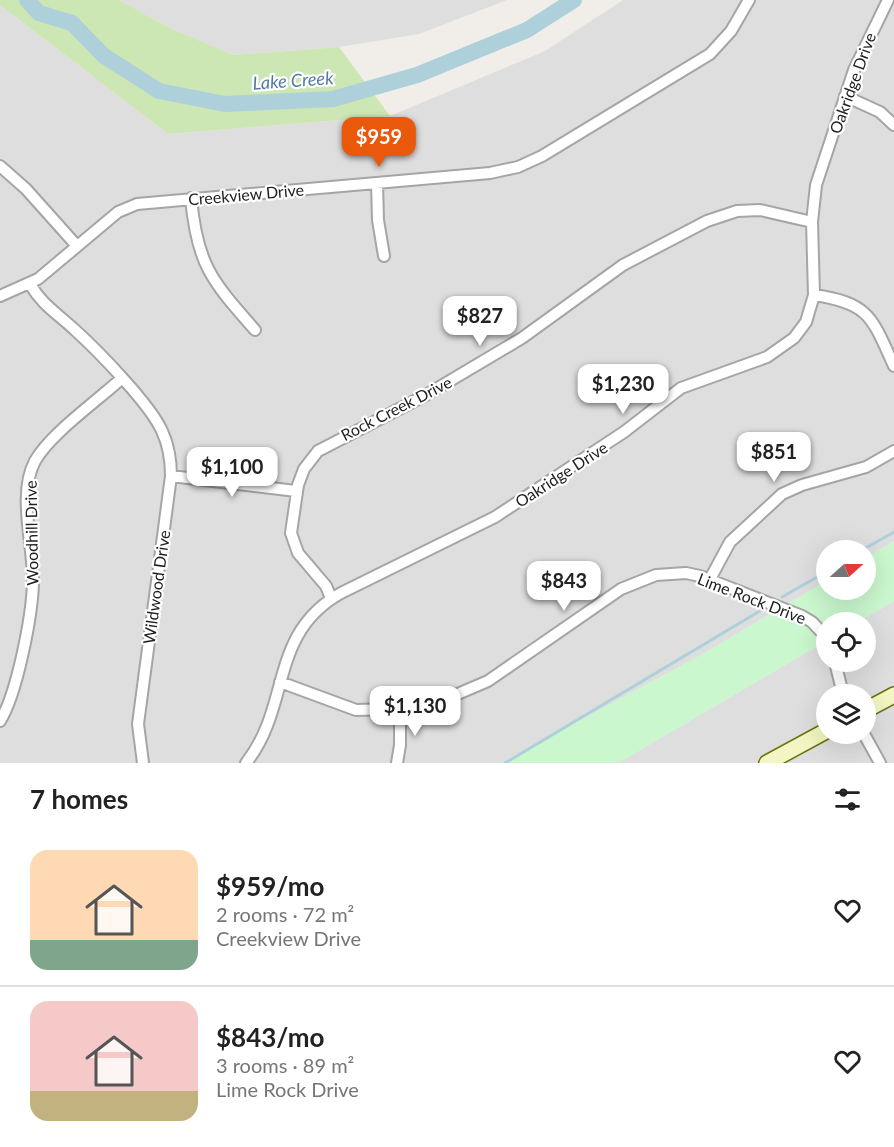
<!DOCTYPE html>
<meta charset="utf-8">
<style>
:root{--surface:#fff;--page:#f6f6f6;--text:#222;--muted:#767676;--line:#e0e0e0;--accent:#ea580c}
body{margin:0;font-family:Lato,sans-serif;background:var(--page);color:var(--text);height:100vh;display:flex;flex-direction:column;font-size:22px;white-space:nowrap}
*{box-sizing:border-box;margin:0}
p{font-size:20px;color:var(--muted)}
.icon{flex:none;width:33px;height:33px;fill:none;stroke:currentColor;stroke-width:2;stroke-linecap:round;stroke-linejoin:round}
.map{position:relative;height:763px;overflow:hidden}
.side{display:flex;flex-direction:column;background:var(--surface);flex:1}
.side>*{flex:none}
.needle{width:39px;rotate:69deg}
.tools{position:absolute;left:816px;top:540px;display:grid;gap:12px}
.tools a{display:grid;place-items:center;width:60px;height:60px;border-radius:50%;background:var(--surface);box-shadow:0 6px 24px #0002;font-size:30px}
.price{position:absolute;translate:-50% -51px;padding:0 14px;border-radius:12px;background:#fff;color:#222;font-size:20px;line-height:39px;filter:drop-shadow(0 2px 3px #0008)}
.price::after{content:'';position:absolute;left:50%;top:36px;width:18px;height:14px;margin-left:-9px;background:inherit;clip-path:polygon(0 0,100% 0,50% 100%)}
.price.on{background:var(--accent);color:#fff}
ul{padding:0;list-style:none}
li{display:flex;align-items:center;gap:18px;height:150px;padding:0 30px}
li+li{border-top:2px solid var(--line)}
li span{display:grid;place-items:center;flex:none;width:168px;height:120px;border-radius:18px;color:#555}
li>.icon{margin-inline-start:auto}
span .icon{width:72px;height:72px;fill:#fffc;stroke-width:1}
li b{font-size:26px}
h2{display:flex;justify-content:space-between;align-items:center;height:72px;padding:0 30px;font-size:26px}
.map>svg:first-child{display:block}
</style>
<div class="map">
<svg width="894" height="763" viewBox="0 0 894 763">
<rect width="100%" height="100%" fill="#f1eee9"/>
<path fill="#dfdede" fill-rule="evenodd" d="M119,0H507L419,34L339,47L234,55L174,30Z
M623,0H894V541L866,558V550H826V581L703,654L501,763H0V5L168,134L390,116L545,51Z
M894,601V763H618L826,641V662H866V622H857ZM826,694H866V734H826Z"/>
<path fill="#cce7b3" d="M0,0H119L174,30L234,55L339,47L390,116L168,134L0,5Z"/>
<path fill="#caf7ce" d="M894,541V601L857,622H826V641L618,763H501L703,654L826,581V590H866V558Z"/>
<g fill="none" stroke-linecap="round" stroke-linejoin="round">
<path stroke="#add0db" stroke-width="3" d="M862,550L894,532
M782,597L826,572
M505,763L765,608"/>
<path stroke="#add0db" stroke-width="16" d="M27,0L39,13L72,23L104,56L159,91L225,104L333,99L417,75L527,30L574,0"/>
<g stroke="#a5a5a5" stroke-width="14">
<path id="street" d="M845,96L880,112L894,125
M0,166L26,189L77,246
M377,183L378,220L384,256
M191,198C197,265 212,281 255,330
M30,284C42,305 58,314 75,330C98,351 150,404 162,431C169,446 171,460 171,476L138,724L143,763
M814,295C870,303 872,318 894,366
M0,296L38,279L118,212L137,204L490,173L518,167L542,156L710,54L731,31L749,0
M171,476L296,491
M710,579L730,542L782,494L802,485L866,467L894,451
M331,598L326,586L298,553L291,533L298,485L304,469L318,451L426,395L522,338L623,265L707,221L737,211L760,210L812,222
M835,662L843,694
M280,682L356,710L425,708L488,681L621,589L656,575L686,573L700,576L802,616L812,622L826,637
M0,721C17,694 32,616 33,583C34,546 17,494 35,461C50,434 97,401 121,379
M864,734L880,763
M246,763C292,705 268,634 341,593L495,517L624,432L681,388L767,357L794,338L806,322L814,295L812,222L816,185L854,70L888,0
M397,763L400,745V711"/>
</g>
<g stroke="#69740d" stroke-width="18">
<path id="secondary" d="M866,710L894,695
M767,763L826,731"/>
</g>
<use href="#street" stroke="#fff" stroke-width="10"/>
<use href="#secondary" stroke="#f3f6c2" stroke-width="15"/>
</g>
<g text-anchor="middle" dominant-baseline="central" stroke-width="4.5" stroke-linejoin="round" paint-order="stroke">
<g font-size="16" fill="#212121" stroke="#fff">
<text transform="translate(852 83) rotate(-70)">Oakridge Drive</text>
<text transform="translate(246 194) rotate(-5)">Creekview Drive</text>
<text transform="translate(396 408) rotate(-27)">Rock Creek Drive</text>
<text transform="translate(561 474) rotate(-33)">Oakridge Drive</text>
<text transform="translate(31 533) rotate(-91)">Woodhill Drive</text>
<text transform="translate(156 587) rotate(-82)">Wildwood Drive</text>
<text transform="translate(752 598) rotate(21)">Lime Rock Drive</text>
</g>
<g font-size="18" font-style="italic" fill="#507aa4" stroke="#fff">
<text transform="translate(293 80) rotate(-4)">Lake Creek</text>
</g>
</g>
</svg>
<div class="tools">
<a><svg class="needle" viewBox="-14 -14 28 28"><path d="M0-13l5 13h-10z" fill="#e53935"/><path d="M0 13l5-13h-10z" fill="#767676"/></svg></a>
<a><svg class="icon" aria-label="locate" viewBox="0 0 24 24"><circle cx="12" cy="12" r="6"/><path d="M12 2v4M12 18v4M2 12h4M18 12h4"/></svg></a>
<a><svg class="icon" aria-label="layers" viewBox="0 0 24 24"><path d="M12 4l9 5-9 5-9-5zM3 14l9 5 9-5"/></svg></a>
</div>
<b class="price on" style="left:379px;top:168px">$959</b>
<b class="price" style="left:480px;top:347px">$827</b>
<b class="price" style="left:623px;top:415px">$1,230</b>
<b class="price" style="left:774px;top:483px">$851</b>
<b class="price" style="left:232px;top:498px">$1,100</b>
<b class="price" style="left:564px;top:612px">$843</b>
<b class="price" style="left:415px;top:737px">$1,130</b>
</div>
<section class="side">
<h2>7 homes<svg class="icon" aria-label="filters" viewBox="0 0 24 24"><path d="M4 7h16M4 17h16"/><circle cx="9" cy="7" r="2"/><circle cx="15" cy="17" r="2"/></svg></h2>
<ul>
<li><span style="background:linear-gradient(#ffd9b3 75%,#7fa58c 0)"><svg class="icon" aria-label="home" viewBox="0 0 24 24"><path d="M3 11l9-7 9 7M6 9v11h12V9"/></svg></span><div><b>$959/mo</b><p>2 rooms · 72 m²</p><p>Creekview Drive</p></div><svg class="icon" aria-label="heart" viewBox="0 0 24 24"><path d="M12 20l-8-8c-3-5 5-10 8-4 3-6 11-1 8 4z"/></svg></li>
<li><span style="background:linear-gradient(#f6c9c9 75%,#c2b280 0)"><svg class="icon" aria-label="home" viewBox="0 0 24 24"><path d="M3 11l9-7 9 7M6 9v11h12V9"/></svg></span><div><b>$843/mo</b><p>3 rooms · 89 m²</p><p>Lime Rock Drive</p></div><svg class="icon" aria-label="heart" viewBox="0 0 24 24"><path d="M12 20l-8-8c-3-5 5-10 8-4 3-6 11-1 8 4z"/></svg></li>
</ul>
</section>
